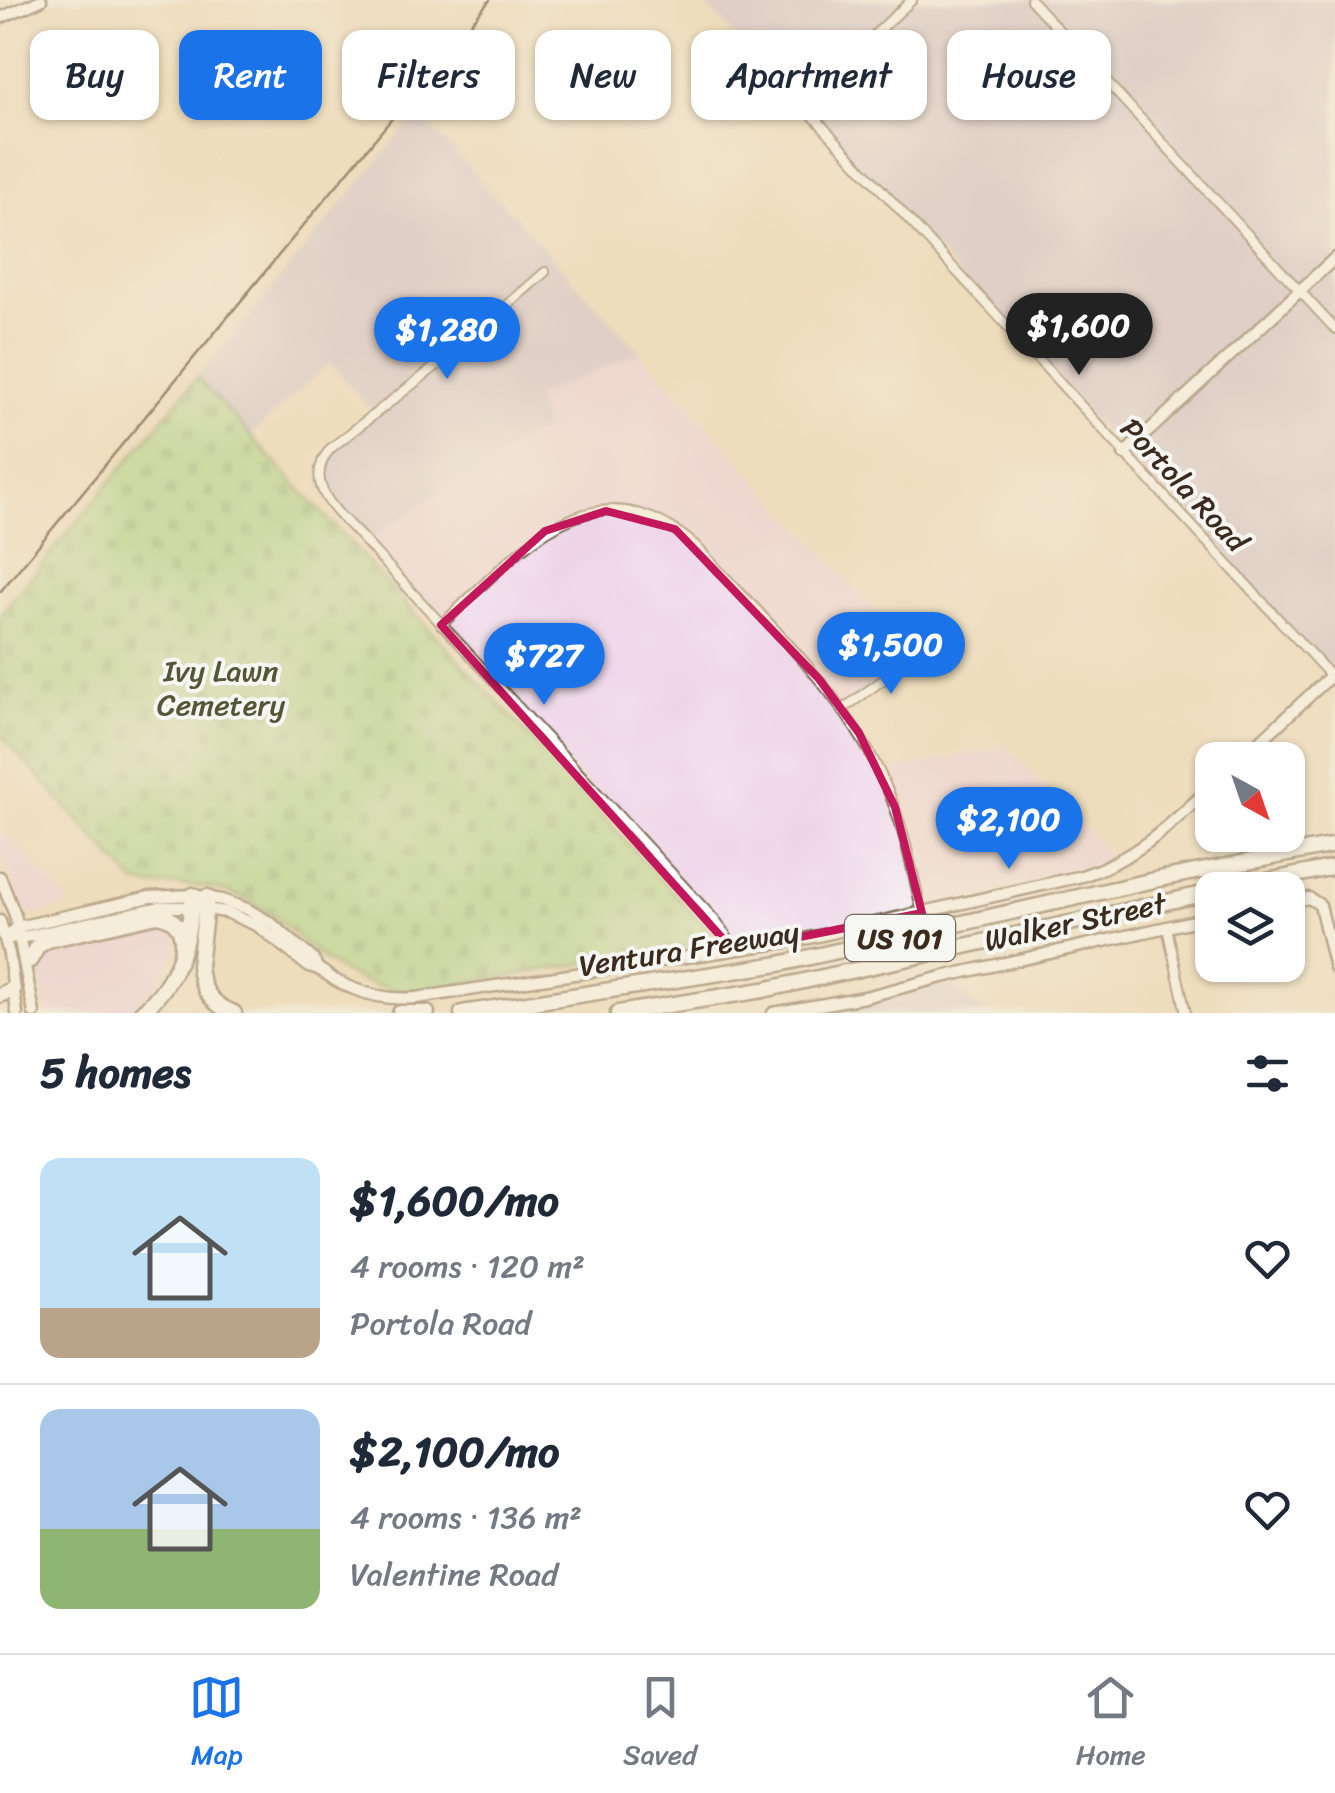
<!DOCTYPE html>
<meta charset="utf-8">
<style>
:root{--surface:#fff;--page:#f6f6f7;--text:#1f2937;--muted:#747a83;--line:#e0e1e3;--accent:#1a73e8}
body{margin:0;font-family:Sriracha,sans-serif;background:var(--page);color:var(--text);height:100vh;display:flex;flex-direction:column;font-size:38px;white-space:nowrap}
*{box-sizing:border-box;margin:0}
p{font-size:32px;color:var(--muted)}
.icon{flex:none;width:55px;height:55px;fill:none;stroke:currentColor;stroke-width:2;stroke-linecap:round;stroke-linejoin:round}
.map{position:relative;height:1013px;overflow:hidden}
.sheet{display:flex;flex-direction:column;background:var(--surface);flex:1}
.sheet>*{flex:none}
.hud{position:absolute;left:30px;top:30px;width:1275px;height:90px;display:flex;gap:20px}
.needle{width:65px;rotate:140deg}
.buttons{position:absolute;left:1195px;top:742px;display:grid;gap:20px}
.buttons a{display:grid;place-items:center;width:110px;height:110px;border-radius:20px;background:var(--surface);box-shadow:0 2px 8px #0004;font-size:50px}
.price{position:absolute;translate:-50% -85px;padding:0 22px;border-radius:35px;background:var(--accent);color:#fff;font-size:32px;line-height:65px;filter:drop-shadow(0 2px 5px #0008)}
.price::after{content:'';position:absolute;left:50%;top:60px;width:30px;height:22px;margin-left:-15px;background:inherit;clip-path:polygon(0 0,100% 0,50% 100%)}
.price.on{background:#222;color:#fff}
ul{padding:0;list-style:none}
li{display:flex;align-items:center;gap:30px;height:250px;padding:0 40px}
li+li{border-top:2px solid var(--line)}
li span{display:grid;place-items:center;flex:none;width:280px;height:200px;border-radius:20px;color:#555}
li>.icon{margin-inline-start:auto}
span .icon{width:120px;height:120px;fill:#fffc;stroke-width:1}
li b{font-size:42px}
h2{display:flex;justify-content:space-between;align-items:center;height:120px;padding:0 40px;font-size:42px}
.pill{padding:0 35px;border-radius:20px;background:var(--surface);box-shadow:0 2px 8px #0004;font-size:35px;line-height:90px}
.pill.on{background:var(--accent);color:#fff}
.tabs{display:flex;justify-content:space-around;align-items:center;height:140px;border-top:2px solid var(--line);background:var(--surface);font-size:28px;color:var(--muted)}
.tabs a{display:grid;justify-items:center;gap:5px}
.tabs .on{color:var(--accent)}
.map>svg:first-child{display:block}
</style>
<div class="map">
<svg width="1335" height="1013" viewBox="0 0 1335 1013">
<defs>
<pattern id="cemetery-stones" width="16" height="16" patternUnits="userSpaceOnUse" patternTransform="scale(2.5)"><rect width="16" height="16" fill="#a4d787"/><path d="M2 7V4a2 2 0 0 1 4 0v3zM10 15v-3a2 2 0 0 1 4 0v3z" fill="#8eb974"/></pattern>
</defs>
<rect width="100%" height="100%" fill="#f6f6f2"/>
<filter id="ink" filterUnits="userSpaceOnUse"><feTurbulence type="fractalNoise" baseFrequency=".01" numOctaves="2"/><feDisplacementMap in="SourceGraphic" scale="20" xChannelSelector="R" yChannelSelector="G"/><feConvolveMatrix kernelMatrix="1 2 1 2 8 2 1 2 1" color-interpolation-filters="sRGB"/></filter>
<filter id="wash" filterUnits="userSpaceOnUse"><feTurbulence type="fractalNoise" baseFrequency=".0048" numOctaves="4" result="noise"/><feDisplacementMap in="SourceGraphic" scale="40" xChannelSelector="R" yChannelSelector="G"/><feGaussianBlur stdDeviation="2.25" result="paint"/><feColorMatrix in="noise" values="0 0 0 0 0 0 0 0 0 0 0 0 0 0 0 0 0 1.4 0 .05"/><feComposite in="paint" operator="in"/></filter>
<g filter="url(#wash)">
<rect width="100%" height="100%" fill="#edb"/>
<path fill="#eed0e7" d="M640,352L917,655L843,708L880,773L1005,746L1118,862L1106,868L733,950L726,935L366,543L463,475L468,480L525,436L543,428L533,398Z
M6,833L71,905L32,915L23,909L0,848V836Z
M157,921H162L175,930L177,948L154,990L130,1013H46L38,965V957L44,948Z"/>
<path fill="#ccbed3" d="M701,0H1335V687L1328,679L1330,677L801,103L794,100Z
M418,113L640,352L534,397L544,428L525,436L467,481L462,476L366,543L328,501L320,484L328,452L374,414L330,362L250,436L197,378Z
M942,977L985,1013H857L843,1001Z"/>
<path fill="url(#cemetery-stones)" stroke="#708052" stroke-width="2.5" d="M197,378L711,933L706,943L419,991C388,990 355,982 330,964C299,942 279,914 243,898C225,890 202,886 182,885C164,884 155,889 136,883L0,734V615Z"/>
</g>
<g filter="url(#ink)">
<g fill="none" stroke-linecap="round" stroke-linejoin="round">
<g stroke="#7a6955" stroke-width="12">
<path id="street" d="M912,0L801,103L1331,676
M1031,0L1335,329
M545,272L449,356L331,448C300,484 338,512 362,538L714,919L726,935L733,950
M441,625C516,556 590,456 695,545C764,620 845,691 886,786C904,827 912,870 922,913
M843,709L917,655
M1167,928L1186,1013"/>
</g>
<g stroke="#7a6955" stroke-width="15">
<path id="secondary" d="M0,18L41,0
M1124,454L1335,258
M1240,760L1335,672
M0,877L15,915L34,1013
M1288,902L1309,898L1320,905L1335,968
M0,921L9,954L17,1013
M4,937L20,938L161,907H192L226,912L258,926L308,966C320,967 326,975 337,981C363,995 387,1000 416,998L800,940L1082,876C1138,858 1171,824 1212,786
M4,937L18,927L150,897L193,895L222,900L247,909L271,923L313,959L317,967
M773,1013L865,997L942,977L1212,917"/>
</g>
<g stroke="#7a6955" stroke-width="19">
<path id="highway" d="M1224,890L1335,867
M207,897L199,966C201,990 212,1005 234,1013
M30,960L38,946L48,940L157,915C179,918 185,934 181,954
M0,995L13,989
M141,1013C179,980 188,943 193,895
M400,1013H427
M462,1013L779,964L1159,879L1335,845
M618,1013L763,990L1212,892"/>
</g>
<use href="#street" stroke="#fff" stroke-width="8"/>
<use href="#secondary" stroke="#fff" stroke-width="10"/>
<use href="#highway" stroke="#fff" stroke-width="14"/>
<path stroke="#3b2a1e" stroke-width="2.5" d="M0,592L490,0"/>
</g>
</g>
<path d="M0 0H1335V1013H0ZM606,511L675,529L819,679L859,733L895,807L922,913L733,950L441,625L545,531Z" fill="#edb" fill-opacity=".55" fill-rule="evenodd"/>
<path fill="none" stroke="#c2185b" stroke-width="8" stroke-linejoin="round" d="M606,511L675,529L819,679L859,733L895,807L922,913L733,950L441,625L545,531Z"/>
<g text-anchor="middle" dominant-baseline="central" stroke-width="8" stroke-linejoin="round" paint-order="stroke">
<rect fill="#f6f6f2" stroke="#73675e" stroke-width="2.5" x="845" y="915" width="110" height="46" rx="8"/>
<g font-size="28" font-weight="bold" fill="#3b2a1e">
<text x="900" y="938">US 101</text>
</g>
<g font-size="30" fill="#3b2a1e" stroke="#f6f6f2">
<text transform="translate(1184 485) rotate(47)">Portola Road</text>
<text transform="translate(1075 922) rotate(-12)">Walker Street</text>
<text transform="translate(689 949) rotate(-9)">Ventura Freeway</text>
</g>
<g font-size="30" fill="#555538" stroke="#f6f6f2">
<text x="221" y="671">Ivy Lawn<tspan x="221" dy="34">Cemetery</tspan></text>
</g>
</g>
</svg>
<div class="buttons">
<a><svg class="needle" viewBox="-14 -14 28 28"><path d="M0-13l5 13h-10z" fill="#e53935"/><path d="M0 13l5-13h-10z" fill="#747a83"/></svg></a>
<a><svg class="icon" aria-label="layers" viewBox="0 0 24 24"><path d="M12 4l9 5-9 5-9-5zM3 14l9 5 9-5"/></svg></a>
</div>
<b class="price on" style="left:1079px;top:378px">$1,600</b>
<b class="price" style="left:447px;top:382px">$1,280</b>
<b class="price" style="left:891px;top:697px">$1,500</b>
<b class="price" style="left:544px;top:708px">$727</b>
<b class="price" style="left:1009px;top:872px">$2,100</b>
<div class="hud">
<a class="pill">Buy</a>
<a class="pill on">Rent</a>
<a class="pill">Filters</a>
<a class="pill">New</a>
<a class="pill">Apartment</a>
<a class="pill">House</a>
</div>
</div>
<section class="sheet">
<h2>5 homes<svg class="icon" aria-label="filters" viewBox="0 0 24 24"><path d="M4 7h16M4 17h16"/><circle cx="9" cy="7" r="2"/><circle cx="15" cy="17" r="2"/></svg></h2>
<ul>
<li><span style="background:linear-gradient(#bfe0f5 75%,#b9a48a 0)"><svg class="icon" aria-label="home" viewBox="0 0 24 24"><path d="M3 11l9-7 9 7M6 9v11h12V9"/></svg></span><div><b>$1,600/mo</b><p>4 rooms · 120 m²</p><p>Portola Road</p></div><svg class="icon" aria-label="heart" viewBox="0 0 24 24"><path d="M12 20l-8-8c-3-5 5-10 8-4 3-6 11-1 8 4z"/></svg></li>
<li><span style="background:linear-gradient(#a9c7e8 60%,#8fb573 0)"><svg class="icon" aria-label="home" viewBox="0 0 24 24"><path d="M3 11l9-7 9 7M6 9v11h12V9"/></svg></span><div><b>$2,100/mo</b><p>4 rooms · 136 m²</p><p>Valentine Road</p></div><svg class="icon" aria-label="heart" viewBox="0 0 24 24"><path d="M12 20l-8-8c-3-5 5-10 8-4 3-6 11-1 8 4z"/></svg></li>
</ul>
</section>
<nav class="tabs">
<a class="on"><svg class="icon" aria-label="map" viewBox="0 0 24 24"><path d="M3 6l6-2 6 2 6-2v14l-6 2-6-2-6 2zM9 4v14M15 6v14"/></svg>Map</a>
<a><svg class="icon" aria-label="saved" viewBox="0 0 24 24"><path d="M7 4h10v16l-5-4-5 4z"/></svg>Saved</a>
<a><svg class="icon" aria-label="home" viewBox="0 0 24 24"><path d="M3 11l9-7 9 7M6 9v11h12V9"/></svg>Home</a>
</nav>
